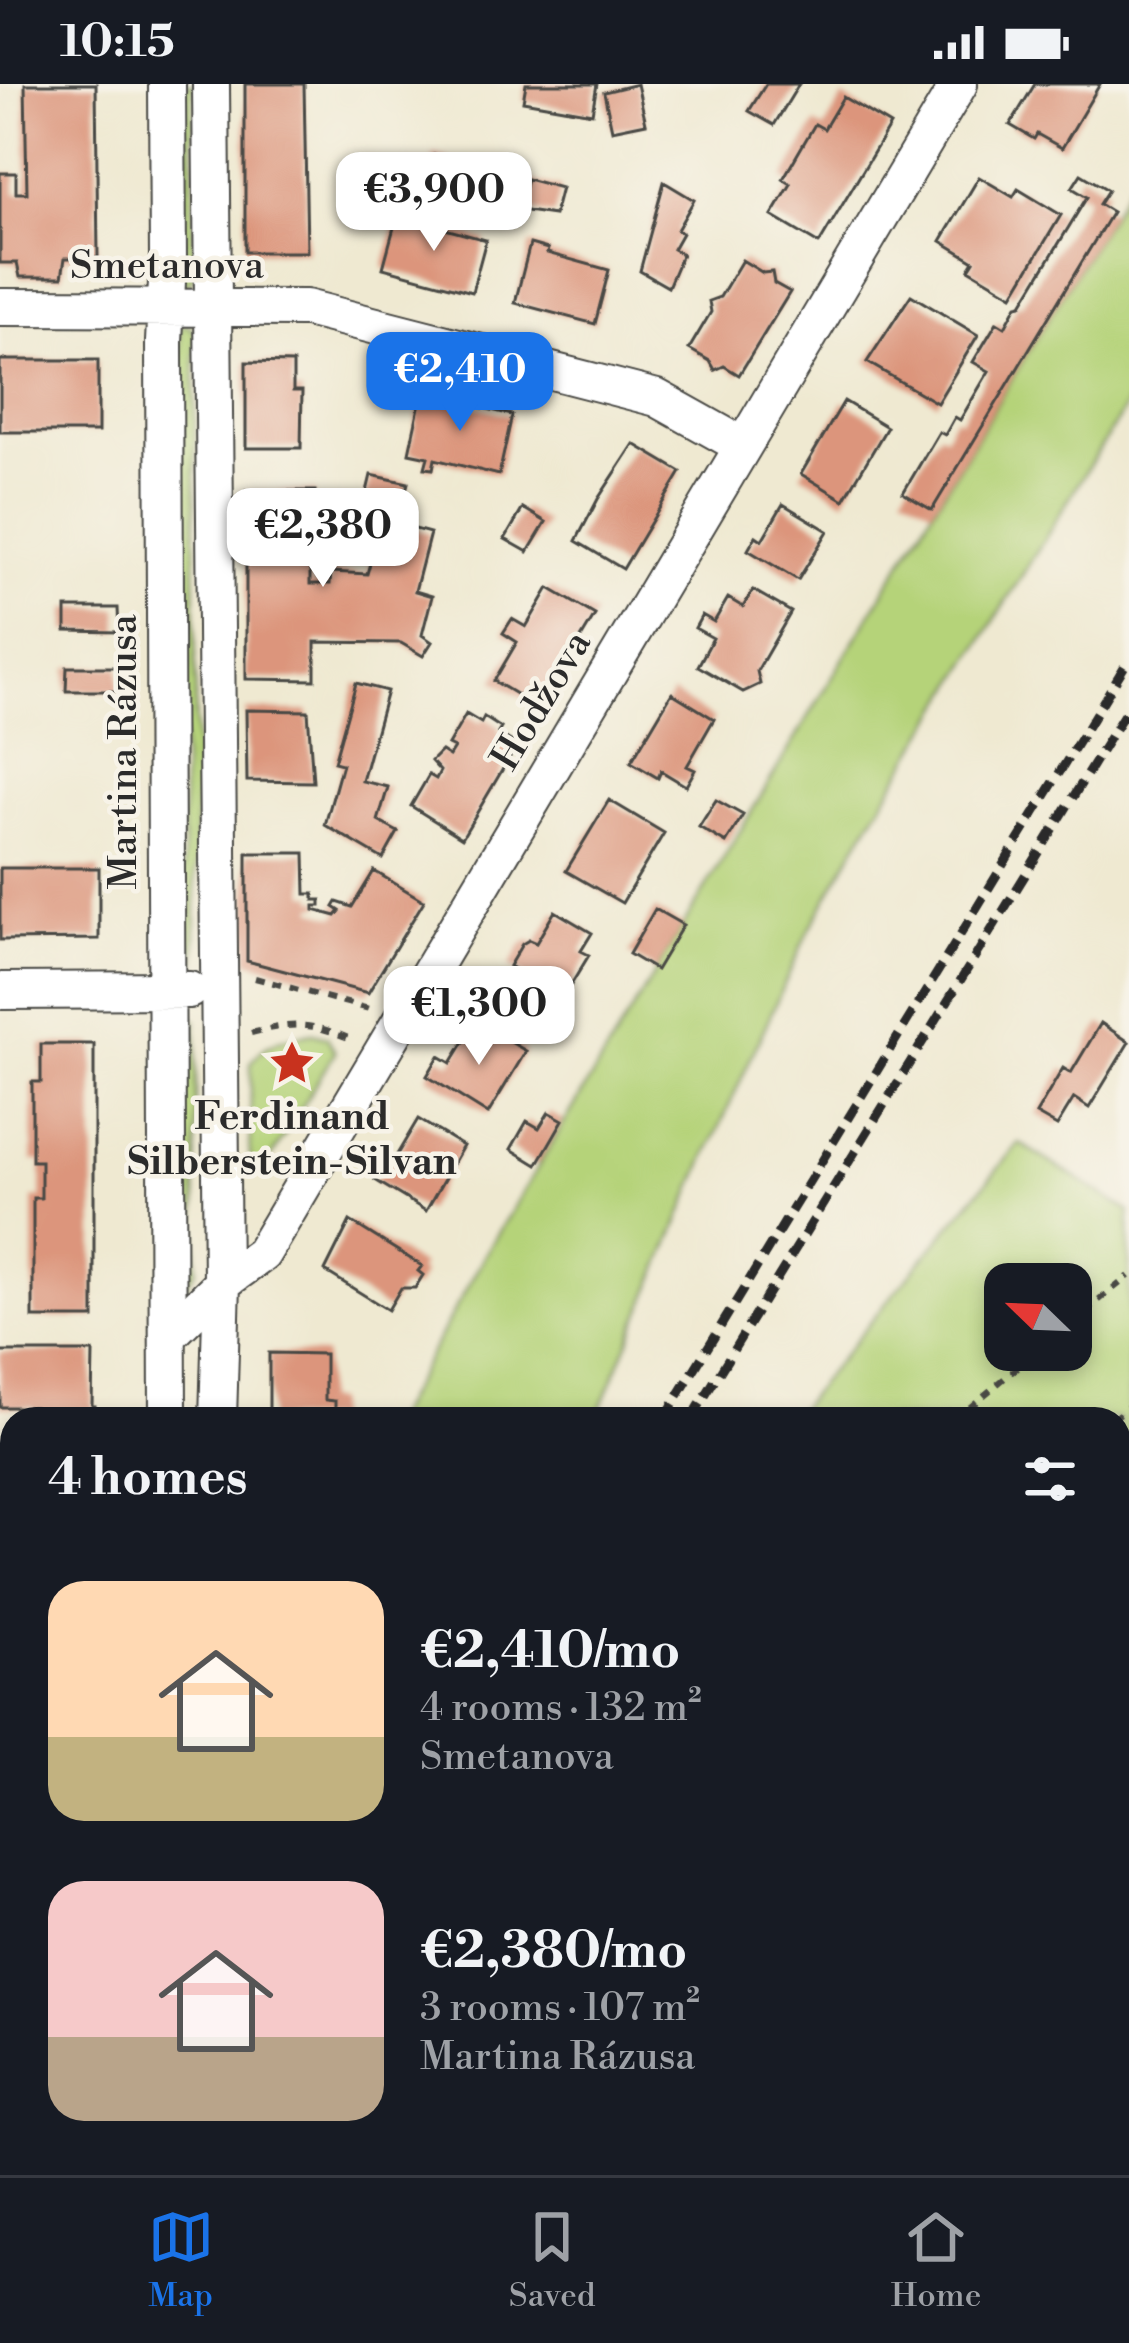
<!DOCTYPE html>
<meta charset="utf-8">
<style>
:root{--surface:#171b24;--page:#20242c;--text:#f1f3f6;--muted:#9ea1a6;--line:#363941;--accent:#1a73e8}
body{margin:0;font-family:"Libre Bodoni",serif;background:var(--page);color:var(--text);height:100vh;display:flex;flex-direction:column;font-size:45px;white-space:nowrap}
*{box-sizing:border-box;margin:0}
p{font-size:39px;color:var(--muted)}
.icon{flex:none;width:66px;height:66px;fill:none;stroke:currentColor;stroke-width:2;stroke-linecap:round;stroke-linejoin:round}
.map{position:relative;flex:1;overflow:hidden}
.sheet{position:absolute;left:0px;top:1323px;width:1131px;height:768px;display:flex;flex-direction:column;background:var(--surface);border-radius:36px 36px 0 0;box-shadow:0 6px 18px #0003}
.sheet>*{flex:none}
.needle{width:78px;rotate:293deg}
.buttons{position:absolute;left:984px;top:1179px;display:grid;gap:24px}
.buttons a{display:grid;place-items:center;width:108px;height:108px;border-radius:24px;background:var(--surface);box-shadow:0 6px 18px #0003;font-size:60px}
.price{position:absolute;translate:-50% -102px;padding:0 27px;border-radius:24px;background:#fff;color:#222;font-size:39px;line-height:78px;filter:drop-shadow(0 3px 6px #0008)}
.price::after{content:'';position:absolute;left:50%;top:72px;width:36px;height:27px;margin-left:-18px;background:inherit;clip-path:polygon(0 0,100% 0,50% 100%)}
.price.active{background:var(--accent);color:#fff}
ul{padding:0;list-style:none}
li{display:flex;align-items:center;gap:36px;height:300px;padding:0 48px}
li span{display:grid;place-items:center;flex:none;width:336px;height:240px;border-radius:36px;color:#555}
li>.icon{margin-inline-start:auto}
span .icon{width:144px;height:144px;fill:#fffc;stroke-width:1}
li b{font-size:51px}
h2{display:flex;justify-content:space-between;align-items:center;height:144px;padding:0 48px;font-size:51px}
.status{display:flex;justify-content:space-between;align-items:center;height:84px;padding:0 60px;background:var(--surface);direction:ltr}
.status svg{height:33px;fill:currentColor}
.tabs{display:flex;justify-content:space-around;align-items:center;height:168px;border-top:3px solid var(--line);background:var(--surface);font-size:33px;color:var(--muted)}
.tabs a{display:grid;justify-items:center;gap:6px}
.tabs .active{color:var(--accent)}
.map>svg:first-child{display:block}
</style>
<div class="status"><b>10:15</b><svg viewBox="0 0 49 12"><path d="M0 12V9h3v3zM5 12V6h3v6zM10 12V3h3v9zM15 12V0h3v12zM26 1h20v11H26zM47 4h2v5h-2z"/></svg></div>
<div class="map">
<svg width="1129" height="2091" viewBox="0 0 1129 2091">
<rect width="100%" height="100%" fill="#f7f3e8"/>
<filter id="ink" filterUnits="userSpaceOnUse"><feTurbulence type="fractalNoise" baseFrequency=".00833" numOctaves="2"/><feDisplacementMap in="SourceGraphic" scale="24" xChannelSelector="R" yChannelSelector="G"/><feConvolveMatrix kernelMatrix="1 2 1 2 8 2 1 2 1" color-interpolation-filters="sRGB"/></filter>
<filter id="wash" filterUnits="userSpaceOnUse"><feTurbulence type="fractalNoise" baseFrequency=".004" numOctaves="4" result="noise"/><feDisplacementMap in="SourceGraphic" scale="48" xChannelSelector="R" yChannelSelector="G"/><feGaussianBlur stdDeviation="2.7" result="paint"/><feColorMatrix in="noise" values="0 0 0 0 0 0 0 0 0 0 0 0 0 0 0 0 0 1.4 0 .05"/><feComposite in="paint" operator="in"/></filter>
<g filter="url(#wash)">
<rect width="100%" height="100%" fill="#efe9d1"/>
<path fill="#b5d379" stroke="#707f52" stroke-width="3" fill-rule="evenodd" d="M174,0H193V195L186,201L182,202Z
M1129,100V317L856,762L807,850L706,1073L596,1335H394L485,1171Z
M189,241L195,249L196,880L184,887L180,242Z
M187,928L196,937V1186L183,1205L182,929Z
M313,949L327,953L335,968L267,1080L255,1081L250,1073L251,979C264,957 289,953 313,949Z
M1019,1059L1129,1127V2091H278L286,2079H1119V1335H790ZM1005,1200H1071V1266H1005Z
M12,2039V2079H127L119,2091H0Z"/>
<g id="blocks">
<path fill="#dc957c" d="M25,0H96L98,174H65L62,193H20L17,179H0V89H16V109H27Z
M245,0H304L307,168H245Z
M526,0H597L592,29L523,17Z
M637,0L646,39L612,46L604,8Z
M766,0H799L774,41L749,27Z
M1035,0H1100L1062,64L1037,50L1034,55L1010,41Z
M843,13L890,41L819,160L772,132L791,100L783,95L815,40L824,45Z
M434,71L451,75L445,102L427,97Z
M456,76L471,81L464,106L448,102Z
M479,82L496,87L487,117L471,113Z
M504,89L524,94L515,129L495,124Z
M1081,90L1108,106L1099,120L1112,128L932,426L903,409L939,348L945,351L955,333L960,336L989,287L973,278L997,238L1005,243L1017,221L1022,220L1087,113L1072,104Z
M979,93L1013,113L1018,105L1061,131L1013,211L969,185L974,177L941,157Z
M527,95L561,104L554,131L519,126Z
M664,98L694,116L677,146L682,149L673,165L682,170L668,203L640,187Z
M397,132L486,156L472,208L383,184Z
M530,160L548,165L547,169L609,186L595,240L515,219Z
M742,176L763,189L772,188L774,199L790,208L739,291L724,282L715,286L710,277L689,265L711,228L709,217L720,213Z
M911,211L978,251L937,319L867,278Z
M0,276H98V348H0Z
M246,278L293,279V307H302L301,364H246Z
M422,309L512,331L499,391L435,375L433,385L425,384L428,373L409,369Z
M844,317L887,343L844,416L801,390Z
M634,360L681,388L623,485L576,457L598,415Z
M371,391L408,399L400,430L364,420Z
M246,407H315V472H310V500H330L331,488L367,490L382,436L430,449L415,507L432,512L422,551L432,558L423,572L401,559L315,558V596L246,595Z
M783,420L828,447L798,496L748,466L756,452L762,456Z
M523,424L546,438L528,468L505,455Z
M549,504L595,531L539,624L494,597L517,558L503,549L512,535L526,543Z
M753,506L791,528L757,587L760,600L743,608L698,582L713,554L695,544L702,531L714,538L728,514L743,523Z
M66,524H118L119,548L66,547Z
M67,583H119V607H66Z
M356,599L387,607L362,697L388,703L378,737L398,748L383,775L325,741L342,680L334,678Z
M672,609L714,635L687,682L695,686L686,702L661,687L658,694L631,678Z
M246,626L308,627L313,698L247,697Z
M466,630L481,639L484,633L501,644L498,649L517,661L462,754L411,722L429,691L436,695L440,687L431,677L441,667L449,672L454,664L448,661Z
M609,716L664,749L622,819L566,787Z
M716,716L743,731L726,759L699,743Z
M247,769H305L306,810H314V816H321V822H314V826L336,832L340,827L334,823L337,818L352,823L374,787L424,817L368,909L247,877Z
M0,784H99V855L0,856Z
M655,825L683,841L656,886L629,870Z
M555,827L592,849L581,867L589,871L563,914L509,882L522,860L529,856L536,859Z
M476,938L526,967L488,1030L427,992L439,972L451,979Z
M1101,939L1129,958L1089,1024L1074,1014L1057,1042L1036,1030L1063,984L1071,989Z
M41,960H94V1234H33V1114H41V1077H32V998H41Z
M549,1028L563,1036L537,1081L511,1065L527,1037L539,1044Z
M418,1035L463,1062L426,1127L375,1096L384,1081L389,1084Z
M350,1137L422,1182L418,1187L423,1191L415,1204H401L388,1226L325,1187Z
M0,1268H93L92,1322H95V1335H34V1323H0Z
M269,1269L325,1270V1316L335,1317V1335H269Z
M0,1458H12V1512H0Z"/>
</g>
</g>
<g filter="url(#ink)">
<use href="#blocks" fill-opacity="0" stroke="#484844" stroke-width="3"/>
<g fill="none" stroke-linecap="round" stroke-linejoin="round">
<path stroke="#c8c3b0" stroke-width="36" stroke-dasharray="36 18" stroke-linecap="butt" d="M206,2079L207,2091"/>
<g stroke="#484844" stroke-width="40">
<path id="minor" d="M167,0L168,177L164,258L168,1335
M211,0L222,1199L218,1335
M0,223L306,224L657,314L743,362
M0,907L189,906
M168,1252L222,1199L262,1170L959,0
M0,1587L12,1588
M0,1738L12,1681"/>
</g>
<path stroke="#484844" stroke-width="6" stroke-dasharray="9 9" stroke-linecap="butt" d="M255,894L369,925
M251,949C295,938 311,938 353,956
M1071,1239L1129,1192
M956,1335L1038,1266
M1113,1335L1129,1322
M1119,1589L1129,1575
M0,1628L12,1631
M1119,1789L1129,1805
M818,2079L824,2091
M308,2091L316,2079
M344,2091L348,2079
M778,2091L785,2079"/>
<use href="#minor" stroke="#fff" stroke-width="36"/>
<path stroke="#2b2b2b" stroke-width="9" stroke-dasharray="18 9" stroke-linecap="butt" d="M664,1335L1129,575
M691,1335L1129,622
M197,2091L204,2079
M226,2091L233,2079"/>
</g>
</g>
<defs>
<g id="sight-bare" transform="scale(3.6)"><path d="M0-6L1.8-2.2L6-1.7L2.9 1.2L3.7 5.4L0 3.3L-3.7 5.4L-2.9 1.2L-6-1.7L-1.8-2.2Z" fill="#c8321e" stroke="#f7f3e8" stroke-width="2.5" paint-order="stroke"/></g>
</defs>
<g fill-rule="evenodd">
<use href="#sight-bare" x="292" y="979"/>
</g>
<g text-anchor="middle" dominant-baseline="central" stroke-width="9" stroke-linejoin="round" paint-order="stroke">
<g font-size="39" fill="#2b2b2b" stroke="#f7f3e8">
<text x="167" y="182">Smetanova</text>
<text transform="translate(542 617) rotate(-59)">Hodžova</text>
<text transform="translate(124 668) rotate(-90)">Martina Rázusa</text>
</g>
<g font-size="39" font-weight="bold" fill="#2b2b2b" stroke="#f7f3e8">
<text x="292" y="1033">Ferdinand<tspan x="292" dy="45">Silberstein-Silvan</tspan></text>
</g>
</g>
</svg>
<div class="buttons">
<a><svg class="needle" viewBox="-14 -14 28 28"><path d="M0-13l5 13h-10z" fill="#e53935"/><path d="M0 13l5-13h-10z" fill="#9ea1a6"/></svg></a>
</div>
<b class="price" style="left:434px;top:170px">€3,900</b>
<b class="price active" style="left:460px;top:350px">€2,410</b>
<b class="price" style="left:323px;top:506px">€2,380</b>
<b class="price" style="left:479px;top:984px">€1,300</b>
<section class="sheet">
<h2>4 homes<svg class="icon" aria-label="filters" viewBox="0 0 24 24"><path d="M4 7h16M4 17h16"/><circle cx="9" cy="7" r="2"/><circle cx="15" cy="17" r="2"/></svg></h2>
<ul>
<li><span style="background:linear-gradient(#ffd9b3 65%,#c2b280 0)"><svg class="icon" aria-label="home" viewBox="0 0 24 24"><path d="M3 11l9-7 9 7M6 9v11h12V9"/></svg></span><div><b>€2,410/mo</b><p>4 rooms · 132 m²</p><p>Smetanova</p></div></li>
<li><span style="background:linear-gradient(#f6c9c9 65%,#b9a48a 0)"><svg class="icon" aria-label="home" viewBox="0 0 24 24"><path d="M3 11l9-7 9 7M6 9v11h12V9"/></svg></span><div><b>€2,380/mo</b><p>3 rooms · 107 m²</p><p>Martina Rázusa</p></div></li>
</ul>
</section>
</div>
<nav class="tabs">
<a class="active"><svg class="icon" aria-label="map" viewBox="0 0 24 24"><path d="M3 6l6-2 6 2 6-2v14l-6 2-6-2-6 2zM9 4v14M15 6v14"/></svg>Map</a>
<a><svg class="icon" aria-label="saved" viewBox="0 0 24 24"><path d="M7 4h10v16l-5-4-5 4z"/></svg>Saved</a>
<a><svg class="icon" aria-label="home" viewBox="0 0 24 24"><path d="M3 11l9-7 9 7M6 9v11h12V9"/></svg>Home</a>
</nav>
